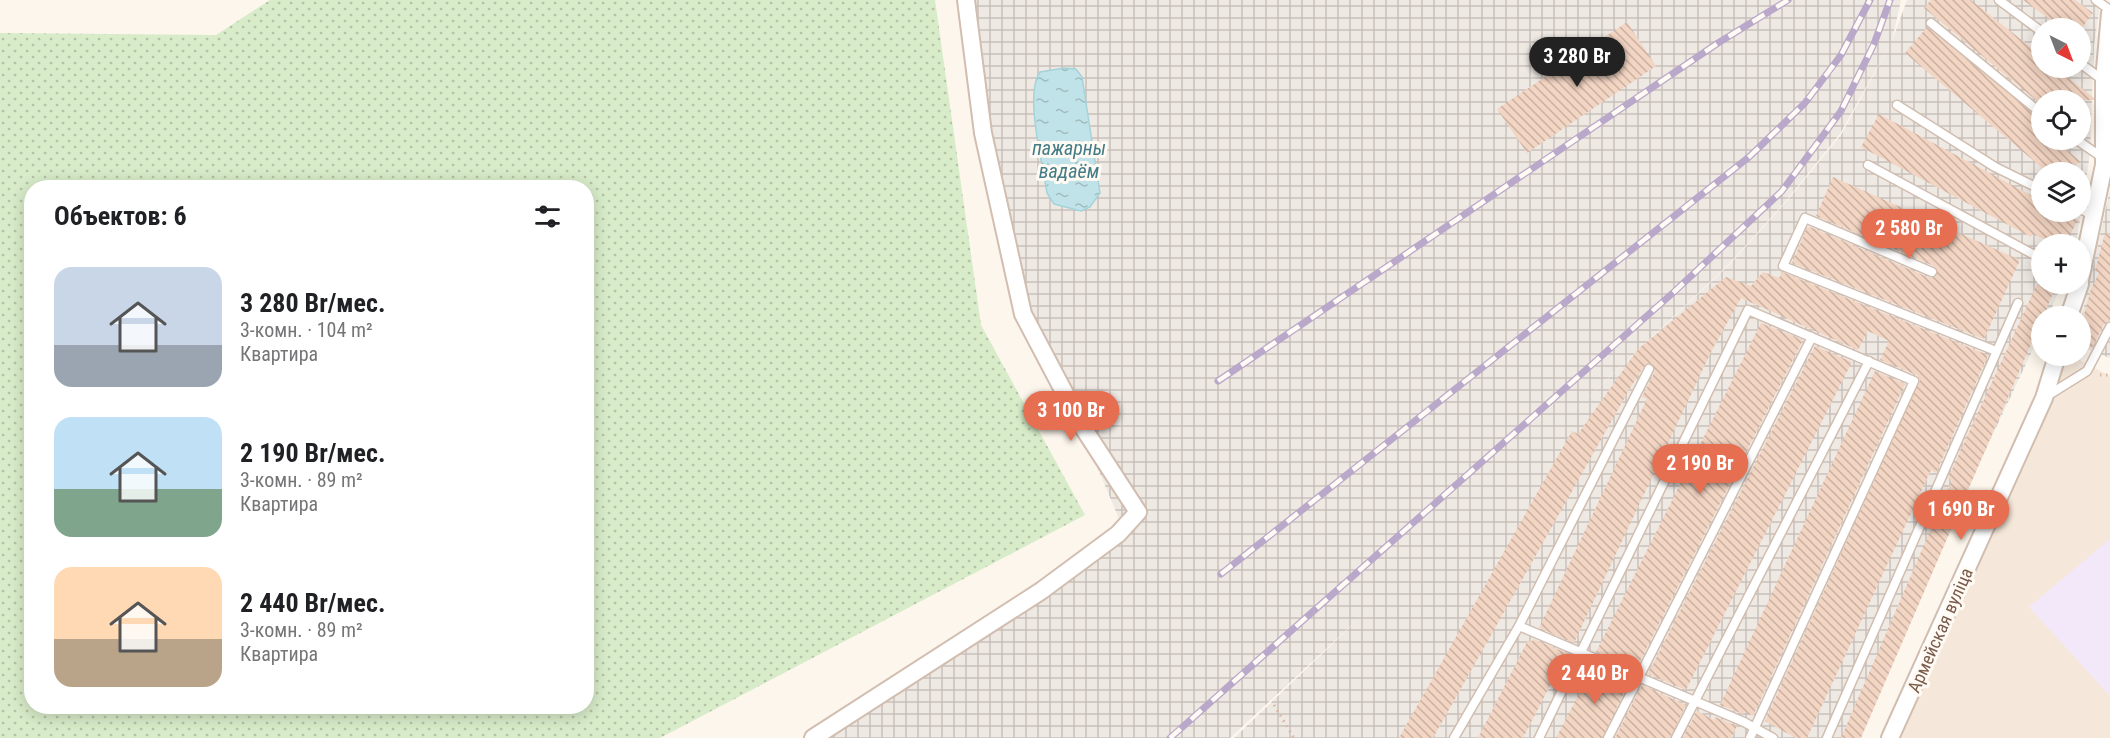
<!DOCTYPE html>
<html lang="ru">
<meta charset="utf-8">
<style>
:root{--surface:#fff;--page:#f2f2f2;--text:#202124;--muted:#757577;--accent:#e76f51}
body{margin:0;font-family:"Roboto Condensed",sans-serif;background:var(--page);color:var(--text);height:100vh;display:flex;flex-direction:column;font-size:22px;white-space:nowrap}
*{box-sizing:border-box;margin:0}
p{font-size:20px;color:var(--muted)}
.icon{flex:none;width:33px;height:33px;fill:none;stroke:currentColor;stroke-width:2;stroke-linecap:round;stroke-linejoin:round}
.map{position:relative;flex:1;overflow:hidden}
.side{position:absolute;left:24px;top:180px;width:570px;height:534px;display:flex;flex-direction:column;background:var(--surface);border-radius:24px;box-shadow:0 3px 15px #0003}
.side>*{flex:none}
.needle{width:39px;rotate:138deg}
.tools{position:absolute;left:2031px;top:18px;display:grid;gap:12px}
.tools a{display:grid;place-items:center;width:60px;height:60px;border-radius:50%;background:var(--surface);box-shadow:0 3px 15px #0003;font-size:30px}
.price{position:absolute;translate:-50% -51px;padding:0 14px;border-radius:21px;background:var(--accent);color:#fff;font-size:20px;line-height:39px;filter:drop-shadow(0 2px 3px #0008)}
.price::after{content:'';position:absolute;left:50%;top:36px;width:18px;height:14px;margin-left:-9px;background:inherit;clip-path:polygon(0 0,100% 0,50% 100%)}
.price.on{background:#222;color:#fff}
ul{padding:0;list-style:none}
li{display:flex;align-items:center;gap:18px;height:150px;padding:0 30px}
li span{display:grid;place-items:center;flex:none;width:168px;height:120px;border-radius:18px;color:#555}
li>.icon{margin-inline-start:auto}
span .icon{width:72px;height:72px;fill:#fffc;stroke-width:1}
li b{font-size:26px}
h2{display:flex;justify-content:space-between;align-items:center;height:72px;padding:0 30px;font-size:26px}
.map>svg:first-child{display:block}
</style>
<div class="map">
<svg width="2110" height="738" viewBox="0 0 2110 738">
<defs>
<pattern id="industrial-grid" width="8" height="8" patternUnits="userSpaceOnUse" patternTransform="scale(1.5)"><rect width="8" height="8" fill="#efe9e4"/><path d="M0 4h8M4 0v8" fill="none" stroke="#c7c0bb"/></pattern>
<pattern id="garden-dots" width="8" height="8" patternUnits="userSpaceOnUse" patternTransform="scale(1.5)"><rect width="8" height="8" fill="#d8ecc9"/><path d="M2 2h.1M6 6h.1" fill="none" stroke="#b4c2a5" stroke-width="1.8" stroke-linecap="round"/></pattern>
<pattern id="water-ripples" width="26" height="14" patternUnits="userSpaceOnUse" patternTransform="scale(1.5)"><rect width="26" height="14" fill="#bfe3e8"/><path d="M2 4q2-2 4 0t4 0M15 11q2-2 4 0t4 0" fill="none" stroke="#a0bbbe"/></pattern>
<pattern id="building-back-hatch" width="6" height="6" patternUnits="userSpaceOnUse" patternTransform="scale(1.5)"><rect width="6" height="6" fill="#f3d5c3"/><path d="M-1 5l2 2M0 0l6 6M5-1l2 2" fill="none" stroke="#cab0a1"/></pattern>
</defs>
<rect width="100%" height="100%" fill="#fdf6ec"/>
<path fill="#f5e8da" d="M2063,356H2072L2110,376V738H1897Z"/>
<path fill="url(#industrial-grid)" fill-rule="evenodd" d="M967,0H1901L1892,41L1907,0H2101L2094,45L2090,154L2076,244H2042V284H2062L2048,316H2042L2041,332L1929,570L1857,738H1234L1367,611L1230,738H809L1048,580L1120,521L1026,299L987,131ZM2042,28H2080V68H2042ZM1892,41L1841,135L1786,202L1730,264L1546,437L1729,264L1786,201L1840,134ZM2042,100H2080V140H2042ZM2042,172H2080V212H2042Z
M2110,190V358L2081,347V320Z"/>
<path fill="#f3e8fa" d="M2110,539V696L2029,607Z"/>
<path fill="url(#garden-dots)" fill-rule="evenodd" d="M270,0H935L981,325L1085,515L660,738H0V33L216,35ZM32,188H586V706H32Z"/>
<path fill="url(#water-ripples)" stroke="#a5d3da" stroke-width="1.5" d="M1064,68L1076,69L1082,77L1100,193L1090,207L1081,211L1054,204L1047,193C1043,165 1024,94 1040,72Z"/>
<path fill="url(#building-back-hatch)" d="M1931,0H1971L2042,56V68H2056L2094,98V100H2042V105L1924,8Z
M2023,0H2075L2093,13L2082,28H2062Z
M1627,22L1656,66L1527,153L1497,109Z
M1927,27L2042,120V140H2055L2080,161L2070,172H2047L1905,53Z
M1879,114L2042,201V212H2062L2078,220L2065,244H2057L2032,234L2031,237L1861,147Z
M1833,177L2020,260L1984,339L1792,263L1807,228L1810,227L1930,278L1938,275L1934,266L1816,216Z
M2105,233L2110,234V321L2104,324L2092,348L2080,344V330L2091,289L2099,273L2095,271Z
M1763,272L1779,278L1782,272L1988,355L1936,473L1931,470L1807,738H1796L1765,721L1920,380L1917,375L1880,360L1889,341L1868,331L1858,350L1741,298L1711,352L1574,643L1539,628L1647,399L1642,397L1655,371L1651,363L1644,366L1629,390L1433,738H1399L1572,431L1578,434L1638,349L1726,277L1751,286Z
M2037,284H2057L1861,738H1841L1952,480L1948,478Z
M1761,323L1803,340L1636,669L1596,652Z
M1815,346L1852,362L1686,690L1648,674Z
M1875,371L1905,384L1753,716L1744,712L1743,714L1720,705Z
M1533,639L1567,653L1523,738H1478L1528,640L1532,642Z
M1594,665L1630,680L1602,738H1556Z
M1642,685L1686,705L1670,738H1615Z
M1697,711L1714,720L1715,717L1737,726L1731,738H1683Z"/>
<g fill="none" stroke-linecap="round" stroke-linejoin="round">
<g stroke="#d1beb0" stroke-width="11">
<path id="lane" d="M1999,0L2042,32
M2096,0L2110,10
M1931,23L2042,114
M2080,63L2104,81
M1897,105L1995,167L2042,190
M2077,140L2103,158
M1868,165L2042,259
M2080,209L2093,215
M1932,272L1805,218L1783,266L1996,351
M2047,396L2087,371L2110,327
M1519,626L1744,722L1773,738
M1454,738L1519,626L1649,369
M1539,738L1748,310L1914,381L1750,738
M1608,738L1812,337
M1676,738L1869,361
M1827,738L2018,303"/>
</g>
<g stroke="#d1beb0" stroke-width="20">
<path id="street" d="M2080,280L2104,165V81L2110,13
M2069,316L2080,284
M813,738L1041,591L1118,534L1138,512L1082,426L1023,314L983,133L966,0
M1890,738L2044,398L2057,356"/>
</g>
<path stroke="#d9b8a5" stroke-width="3" stroke-dasharray="1.5 4.5" stroke-linecap="butt" d="M2100,375H2110
M1274,705L1294,738"/>
<use href="#lane" stroke="#fff" stroke-width="8"/>
<use href="#street" stroke="#fff" stroke-width="16"/>
<g stroke="#b9a8c9" stroke-width="7">
<path id="rail" d="M1218,381L1718,43L1788,0
M1221,574L1749,157L1805,103L1841,55L1870,0
M1170,738L1675,291L1782,191L1841,111L1874,44L1890,0"/>
</g>
<use href="#rail" stroke="#fffaf3" stroke-width="4.5" stroke-dasharray="14" stroke-linecap="butt"/>
</g>
<g text-anchor="middle" dominant-baseline="central" stroke-width="6" stroke-linejoin="round" paint-order="stroke">
<g font-size="18" fill="#7a5c4d" stroke="#fffaf3">
<text transform="translate(1940 630) rotate(-66)">Армейская вуліца</text>
</g>
<g font-size="20" font-style="italic" fill="#437c86" stroke="#fffaf3">
<text x="1069" y="148">пажарны<tspan x="1069" dy="23">вадаём</tspan></text>
</g>
</g>
</svg>
<div class="tools">
<a><svg class="needle" viewBox="-14 -14 28 28"><path d="M0-13l5 13h-10z" fill="#e53935"/><path d="M0 13l5-13h-10z" fill="#757577"/></svg></a>
<a><svg class="icon" aria-label="locate" viewBox="0 0 24 24"><circle cx="12" cy="12" r="6"/><path d="M12 2v4M12 18v4M2 12h4M18 12h4"/></svg></a>
<a><svg class="icon" aria-label="layers" viewBox="0 0 24 24"><path d="M12 4l9 5-9 5-9-5zM3 14l9 5 9-5"/></svg></a>
<a>+</a>
<a>−</a>
</div>
<b class="price on" style="left:1577px;top:88px">3 280 Br</b>
<b class="price" style="left:1909px;top:260px">2 580 Br</b>
<b class="price" style="left:1071px;top:442px">3 100 Br</b>
<b class="price" style="left:1700px;top:495px">2 190 Br</b>
<b class="price" style="left:1961px;top:541px">1 690 Br</b>
<b class="price" style="left:1595px;top:705px">2 440 Br</b>
<section class="side">
<h2>Объектов: 6<svg class="icon" aria-label="filters" viewBox="0 0 24 24"><path d="M4 7h16M4 17h16"/><circle cx="9" cy="7" r="2"/><circle cx="15" cy="17" r="2"/></svg></h2>
<ul>
<li><span style="background:linear-gradient(#c9d6e8 65%,#9aa5b1 0)"><svg class="icon" aria-label="home" viewBox="0 0 24 24"><path d="M3 11l9-7 9 7M6 9v11h12V9"/></svg></span><div><b>3 280 Br/мес.</b><p>3-комн. · 104 m²</p><p>Квартира</p></div></li>
<li><span style="background:linear-gradient(#bfe0f5 60%,#7fa58c 0)"><svg class="icon" aria-label="home" viewBox="0 0 24 24"><path d="M3 11l9-7 9 7M6 9v11h12V9"/></svg></span><div><b>2 190 Br/мес.</b><p>3-комн. · 89 m²</p><p>Квартира</p></div></li>
<li><span style="background:linear-gradient(#ffd9b3 60%,#b9a48a 0)"><svg class="icon" aria-label="home" viewBox="0 0 24 24"><path d="M3 11l9-7 9 7M6 9v11h12V9"/></svg></span><div><b>2 440 Br/мес.</b><p>3-комн. · 89 m²</p><p>Квартира</p></div></li>
</ul>
</section>
</div>
